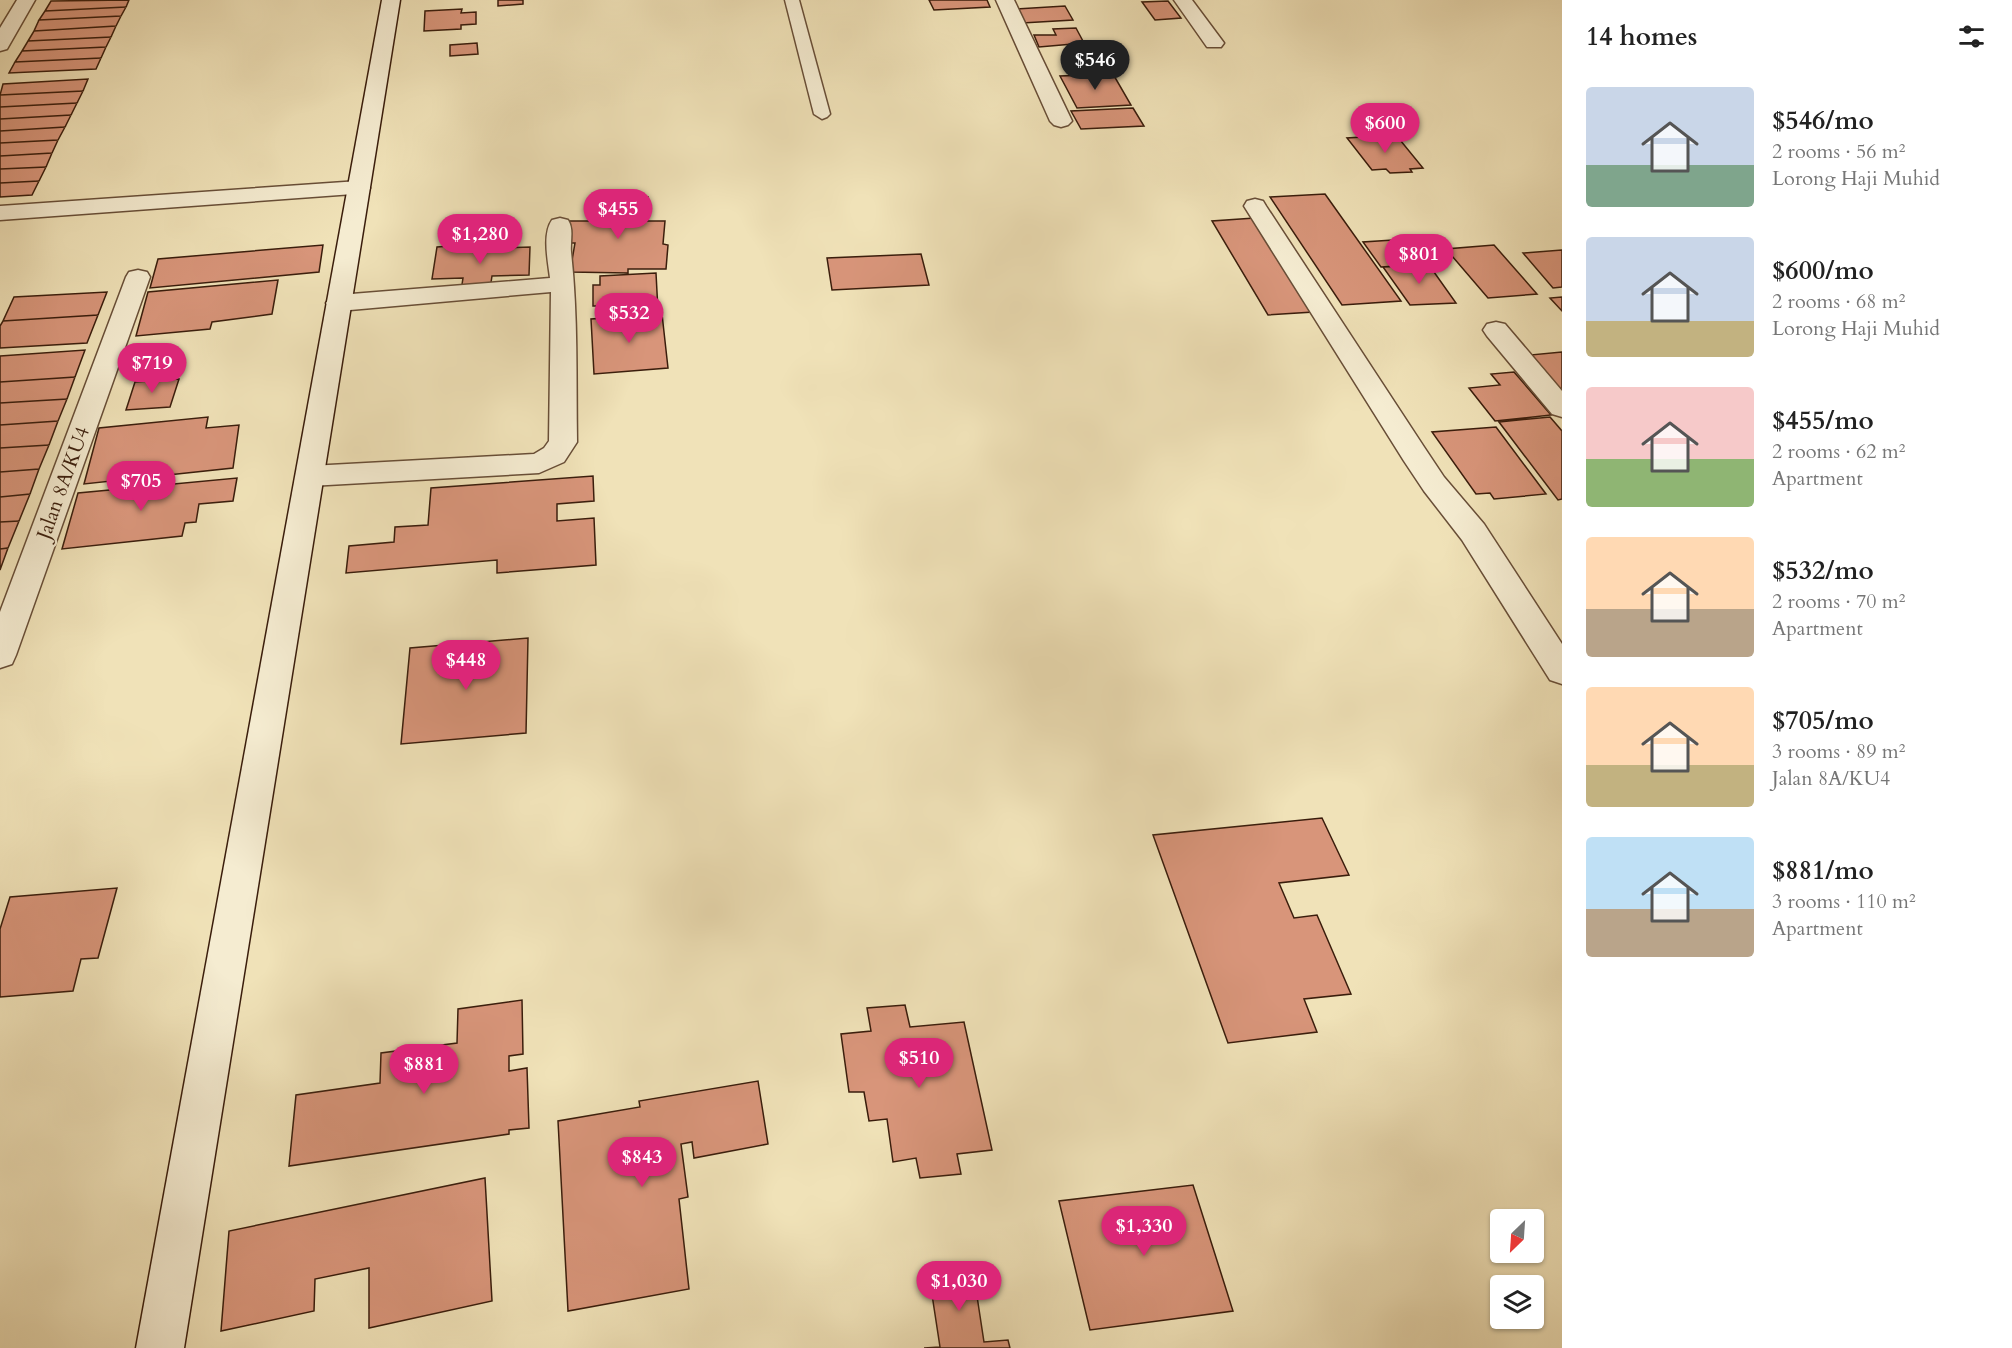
<!DOCTYPE html>
<meta charset="utf-8">
<style>
:root{--surface:#fff;--page:#f6f6f6;--text:#222;--muted:#767676;--accent:#db2777}
body{margin:0;font-family:Cardo,serif;background:var(--page);color:var(--text);height:100vh;display:flex;flex-direction:column;font-size:22px;white-space:nowrap}
*{box-sizing:border-box;margin:0}
p{font-size:20px;color:var(--muted)}
.icon{flex:none;width:33px;height:33px;fill:none;stroke:currentColor;stroke-width:2;stroke-linecap:round;stroke-linejoin:round}
.map{position:relative;flex:1;overflow:hidden}
.panel{display:flex;flex-direction:column;background:var(--surface);width:450px}
.panel>*{flex:none}
.needle{width:39px;rotate:205deg}
.buttons{position:absolute;left:1490px;top:1209px;display:grid;gap:12px}
.buttons a{display:grid;place-items:center;width:54px;height:54px;border-radius:6px;background:var(--surface);box-shadow:0 2px 4px #0004;font-size:30px}
.price{position:absolute;translate:-50% -51px;padding:0 14px;border-radius:21px;background:var(--accent);color:#fff;font-size:20px;line-height:39px;filter:drop-shadow(0 2px 3px #0008)}
.price::after{content:'';position:absolute;left:50%;top:36px;width:18px;height:14px;margin-left:-9px;background:inherit;clip-path:polygon(0 0,100% 0,50% 100%)}
.price.current{background:#222;color:#fff}
ul{padding:0;list-style:none}
li{display:flex;align-items:center;gap:18px;height:150px;padding:0 24px}
li span{display:grid;place-items:center;flex:none;width:168px;height:120px;border-radius:6px;color:#555}
li>.icon{margin-inline-start:auto}
span .icon{width:72px;height:72px;fill:#fffc;stroke-width:1}
li b{font-size:26px}
h2{display:flex;justify-content:space-between;align-items:center;height:72px;padding:0 24px;font-size:26px}
main{display:flex;flex:1;min-height:0}
.map>svg:first-child{display:block}
</style>
<main>
<div class="map">
<svg width="1562" height="1348" viewBox="0 0 1562 1348">
<rect width="100%" height="100%" fill="#f0e2b8"/>
<filter id="stains"><feTurbulence type="fractalNoise" baseFrequency=".00333" numOctaves="4"/><feColorMatrix values="0 0 0 0 .2 0 0 0 0 .09 0 0 0 0 .02 0 0 0 .5 -.17"/></filter>
<radialGradient id="worn" r=".72"><stop offset=".6" stop-color="#630" stop-opacity="0"/><stop offset="1" stop-color="#630" stop-opacity=".3"/></radialGradient>
<path fill="#d8957a" stroke="#3a1d0c" stroke-width="1.5" d="M129,0L126,7L45,11L51,1Z
M498,0H523V4L498,6Z
M929,0H987L990,7L934,10Z
M1168,1L1181,18L1155,20L1142,2Z
M1065,6L1073,20L1022,23L1014,9Z
M126,7L121,16L39,20L45,11Z
M462,9L461,13L476,12V24L461,25V29L424,31L425,11Z
M121,16L116,26L34,31L39,20Z
M116,26L111,37L28,41L34,31Z
M1076,28L1084,43L1039,47L1034,35H1056L1053,29Z
M111,37L106,47L22,51L28,41Z
M477,43L478,54L450,56V45Z
M106,47L101,58L15,62L22,51Z
M101,58L96,69L9,73L15,62Z
M1113,74L1131,105L1077,108L1060,76Z
M88,79L83,91L0,95L3,84Z
M83,91L77,103L0,107V95Z
M77,103L71,115L0,119V107Z
M1133,108L1144,126L1081,129L1071,111Z
M71,115L65,127L0,131V119Z
M65,127L58,140L0,143V131Z
M1396,135L1423,168L1410,169L1412,172L1390,173L1386,169L1372,170L1347,138Z
M58,140L52,153L0,156V143Z
M52,153L46,167L0,169V156Z
M46,167L39,181L0,183V169Z
M39,181L32,195L0,197V183Z
M618,193H639L638,197H648L645,221H665L663,244L668,245L666,269H628V273L570,272L575,243H560L564,221H614Z
M1325,194L1401,301L1342,305L1270,197Z
M1269,217L1329,311L1268,315L1212,221Z
M1409,239L1428,264L1381,267L1363,242Z
M323,245L319,272L150,288L158,259Z
M1494,245L1537,294L1488,298L1446,249Z
M450,246V250L530,247L529,275L492,276L490,289L461,291L463,278L432,279L437,247Z
M1562,250V287L1553,288L1523,253Z
M921,254L929,285L832,290L827,258Z
M1429,265L1456,303L1410,305L1383,267Z
M656,273L658,311L606,314V306H593V285H600V276Z
M278,280L272,314L212,322L210,329L136,336L148,292Z
M107,292L98,315L3,321L14,297Z
M1562,297V311L1550,298Z
M662,314L668,368L594,374L591,319Z
M98,315L87,343L0,348V326L3,321Z
M85,350L75,377L0,382V356Z
M1562,352V394L1530,355Z
M1514,372L1551,415L1495,421L1469,388L1500,385L1491,374Z
M75,377L67,399L0,403V382Z
M179,379L170,407L126,410L135,382Z
M67,399L58,421L0,425V403Z
M208,417L206,428L239,425L233,468L84,484L99,428Z
M1550,417L1562,431V499L1558,500L1499,422Z
M58,421L49,445L0,448V425Z
M1496,427L1546,494L1494,499L1490,493L1476,494L1432,432Z
M49,445L39,469L0,472V448Z
M39,469L30,494L0,497V472Z
M593,476L594,501L557,504V521L594,518L596,565L497,573V560L346,573L349,546L394,542L395,527L428,525L431,488Z
M237,478L233,501L199,504L196,522L185,523L182,536L62,549L78,493Z
M30,494L19,521L0,522V497Z
M19,521L8,548L0,549V522Z
M8,548L0,570V549Z
M528,638L526,733L401,744L410,648Z
M1322,818L1349,875L1279,883L1294,918L1317,915L1351,994L1304,999L1317,1032L1228,1043L1153,835Z
M117,888L98,958L81,959L73,991L0,997V929L10,897Z
M522,1000L523,1054L509,1056V1071L527,1068L529,1128L509,1130V1134L289,1166L296,1095L380,1083L381,1053L457,1043L458,1009Z
M905,1005L910,1027L964,1022L992,1150L957,1154L961,1174L920,1178L916,1158L893,1162L887,1119L869,1121L864,1092H849L841,1034L871,1031L867,1008Z
M758,1081L768,1144L694,1158L692,1142L681,1144L688,1197L679,1199L689,1289L568,1311L558,1121L640,1107L639,1101Z
M485,1178L492,1301L369,1328V1268L315,1279L314,1311L221,1331L229,1231Z
M1193,1185L1233,1311L1090,1330L1059,1201Z
M973,1270L984,1342L1008,1340L1010,1348H924L940,1347L929,1275Z"/>
<g fill="none" stroke-linecap="round" stroke-linejoin="round">
<g stroke="#684e37" stroke-width="3">
<path id="lane" d="M785,0H799L830,114L827,117L822,119L814,114Z"/>
</g>
<g stroke="#684e37" stroke-width="3">
<path id="street" d="M17,0H35L7,49L0,51V28Z
M996,0H1014L1072,121L1068,125L1061,127L1054,125L1050,121Z
M1174,0H1192L1224,43L1221,47H1207Z
M359,181L367,183L370,188L367,193L0,220V206Z
M1255,199L1263,201L1266,206L1424,447L1444,477L1484,524L1562,644V684L1550,680L1462,540L1424,491L1404,461L1244,206L1247,201Z
M560,218L568,220C574,229 570,241 571,252C578,315 576,378 577,442L564,462L539,473L310,486L300,483L296,476L300,469L310,466L534,454L544,448L549,441L551,292L339,311L330,308L326,303L330,298L339,295L550,278C548,261 542,234 552,220Z
M138,270L147,272L150,277L16,655L12,664L0,668V612L126,277L129,272Z
M1496,322L1505,324L1562,391V417L1552,414L1487,336L1483,330L1487,324Z"/>
</g>
<g stroke="#3a1d0c" stroke-width="3">
<path id="secondary" d="M382,0H400L184,1348H136Z"/>
</g>
<use href="#lane" fill="#f5ecd1" fill-rule="evenodd"/>
<use href="#street" fill="#f5ecd1" fill-rule="evenodd"/>
<use href="#secondary" fill="#f5ecd1" fill-rule="evenodd"/>
</g>
<g text-anchor="middle" dominant-baseline="central" stroke-width="4.5" stroke-linejoin="round" paint-order="stroke">
<g font-size="20" fill="#3a1d0c" stroke="#f5ecd1">
<text transform="translate(63 483) rotate(-70)">Jalan 8A/KU4</text>
</g>
</g>
<rect width="100%" height="100%" filter="url(#stains)"/>
<rect width="100%" height="100%" fill="url(#worn)"/>
</svg>
<div class="buttons">
<a><svg class="needle" viewBox="-14 -14 28 28"><path d="M0-13l5 13h-10z" fill="#e53935"/><path d="M0 13l5-13h-10z" fill="#767676"/></svg></a>
<a><svg class="icon" aria-label="layers" viewBox="0 0 24 24"><path d="M12 4l9 5-9 5-9-5zM3 14l9 5 9-5"/></svg></a>
</div>
<b class="price current" style="left:1095px;top:91px">$546</b>
<b class="price" style="left:1385px;top:154px">$600</b>
<b class="price" style="left:618px;top:240px">$455</b>
<b class="price" style="left:480px;top:265px">$1,280</b>
<b class="price" style="left:1419px;top:285px">$801</b>
<b class="price" style="left:629px;top:344px">$532</b>
<b class="price" style="left:152px;top:394px">$719</b>
<b class="price" style="left:141px;top:512px">$705</b>
<b class="price" style="left:466px;top:691px">$448</b>
<b class="price" style="left:919px;top:1089px">$510</b>
<b class="price" style="left:424px;top:1095px">$881</b>
<b class="price" style="left:642px;top:1188px">$843</b>
<b class="price" style="left:1144px;top:1257px">$1,330</b>
<b class="price" style="left:959px;top:1312px">$1,030</b>
</div>
<section class="panel">
<h2>14 homes<svg class="icon" aria-label="filters" viewBox="0 0 24 24"><path d="M4 7h16M4 17h16"/><circle cx="9" cy="7" r="2"/><circle cx="15" cy="17" r="2"/></svg></h2>
<ul>
<li><span style="background:linear-gradient(#c9d6e8 65%,#7fa58c 0)"><svg class="icon" aria-label="home" viewBox="0 0 24 24"><path d="M3 11l9-7 9 7M6 9v11h12V9"/></svg></span><div><b>$546/mo</b><p>2 rooms · 56 m²</p><p>Lorong Haji Muhid</p></div></li>
<li><span style="background:linear-gradient(#c9d6e8 70%,#c2b280 0)"><svg class="icon" aria-label="home" viewBox="0 0 24 24"><path d="M3 11l9-7 9 7M6 9v11h12V9"/></svg></span><div><b>$600/mo</b><p>2 rooms · 68 m²</p><p>Lorong Haji Muhid</p></div></li>
<li><span style="background:linear-gradient(#f6c9c9 60%,#8fb573 0)"><svg class="icon" aria-label="home" viewBox="0 0 24 24"><path d="M3 11l9-7 9 7M6 9v11h12V9"/></svg></span><div><b>$455/mo</b><p>2 rooms · 62 m²</p><p>Apartment</p></div></li>
<li><span style="background:linear-gradient(#ffd9b3 60%,#b9a48a 0)"><svg class="icon" aria-label="home" viewBox="0 0 24 24"><path d="M3 11l9-7 9 7M6 9v11h12V9"/></svg></span><div><b>$532/mo</b><p>2 rooms · 70 m²</p><p>Apartment</p></div></li>
<li><span style="background:linear-gradient(#ffd9b3 65%,#c2b280 0)"><svg class="icon" aria-label="home" viewBox="0 0 24 24"><path d="M3 11l9-7 9 7M6 9v11h12V9"/></svg></span><div><b>$705/mo</b><p>3 rooms · 89 m²</p><p>Jalan 8A/KU4</p></div></li>
<li><span style="background:linear-gradient(#bfe0f5 60%,#b9a48a 0)"><svg class="icon" aria-label="home" viewBox="0 0 24 24"><path d="M3 11l9-7 9 7M6 9v11h12V9"/></svg></span><div><b>$881/mo</b><p>3 rooms · 110 m²</p><p>Apartment</p></div></li>
</ul>
</section>
</main>
